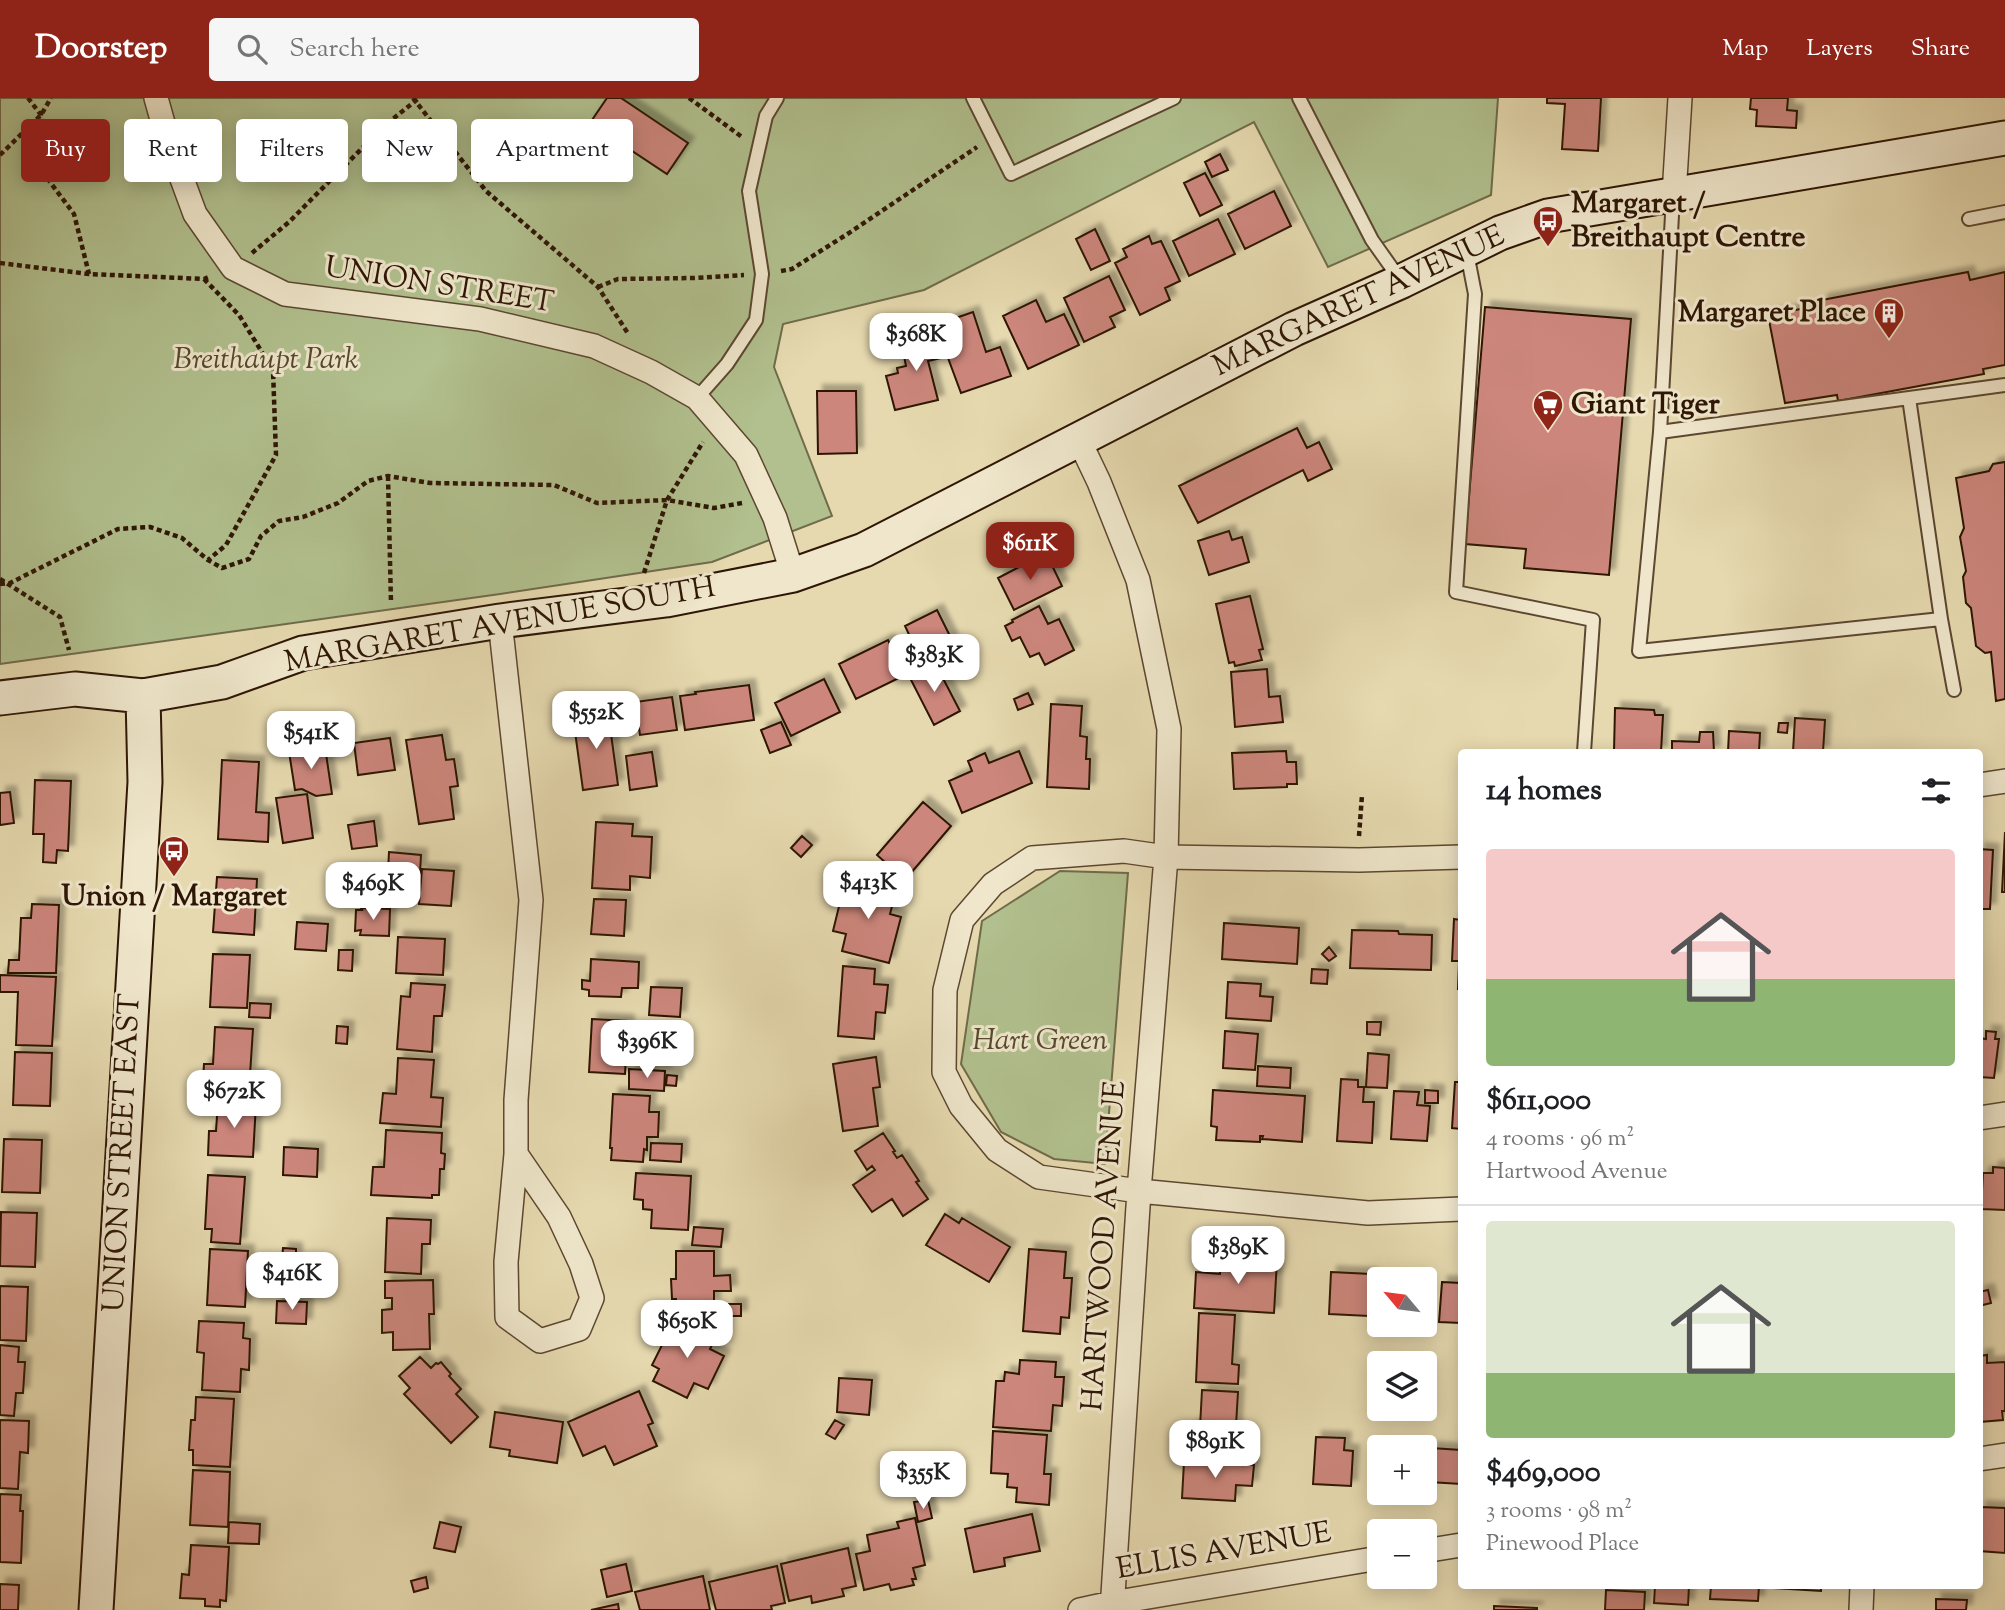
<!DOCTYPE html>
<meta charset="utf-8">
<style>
:root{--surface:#fff;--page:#f6f6f6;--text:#202124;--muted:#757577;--line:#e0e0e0;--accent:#8f2418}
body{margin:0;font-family:"Sorts Mill Goudy",serif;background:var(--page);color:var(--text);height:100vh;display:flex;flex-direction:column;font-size:26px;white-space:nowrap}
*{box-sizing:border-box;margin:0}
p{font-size:23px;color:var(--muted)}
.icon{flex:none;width:38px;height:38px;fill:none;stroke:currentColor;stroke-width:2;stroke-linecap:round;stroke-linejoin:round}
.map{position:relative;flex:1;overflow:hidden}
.sheet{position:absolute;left:1458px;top:651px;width:525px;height:840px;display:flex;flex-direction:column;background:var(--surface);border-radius:7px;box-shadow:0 4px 18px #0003}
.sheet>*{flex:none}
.hud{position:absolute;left:21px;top:21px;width:665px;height:63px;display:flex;gap:14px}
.needle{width:46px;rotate:299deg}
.buttons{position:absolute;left:1367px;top:1169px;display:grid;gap:14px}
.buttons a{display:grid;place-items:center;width:70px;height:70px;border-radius:7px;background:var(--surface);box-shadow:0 4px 18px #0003;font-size:35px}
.price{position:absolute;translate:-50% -60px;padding:0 16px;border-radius:14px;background:#fff;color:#222;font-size:23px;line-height:46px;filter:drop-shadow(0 2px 4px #0008)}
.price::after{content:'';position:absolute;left:50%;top:42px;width:21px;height:16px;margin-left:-10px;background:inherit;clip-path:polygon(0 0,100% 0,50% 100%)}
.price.on{background:var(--accent);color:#fff}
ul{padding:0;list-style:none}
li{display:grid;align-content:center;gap:14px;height:371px;padding:0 28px}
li+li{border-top:2px solid var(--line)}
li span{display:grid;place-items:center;height:217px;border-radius:7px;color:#555}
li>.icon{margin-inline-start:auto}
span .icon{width:126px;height:126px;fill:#fffc;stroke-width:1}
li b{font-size:30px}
h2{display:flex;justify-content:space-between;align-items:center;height:84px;padding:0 28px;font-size:30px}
.chip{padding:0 24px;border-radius:7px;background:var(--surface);box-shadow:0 4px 18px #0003;font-size:24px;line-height:63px}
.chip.on{background:var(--accent);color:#fff}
header{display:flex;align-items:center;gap:42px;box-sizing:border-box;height:98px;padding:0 35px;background:var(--accent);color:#fff}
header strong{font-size:33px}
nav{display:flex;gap:38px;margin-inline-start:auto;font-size:24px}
.search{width:490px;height:63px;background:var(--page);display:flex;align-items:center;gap:18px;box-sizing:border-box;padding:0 24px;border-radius:7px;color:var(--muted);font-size:26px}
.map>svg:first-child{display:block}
</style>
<header>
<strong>Doorstep</strong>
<div class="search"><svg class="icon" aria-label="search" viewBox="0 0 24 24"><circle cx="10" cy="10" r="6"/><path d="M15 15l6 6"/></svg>Search here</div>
<nav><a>Map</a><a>Layers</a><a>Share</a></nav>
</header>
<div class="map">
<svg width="2005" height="1512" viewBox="0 0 2005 1512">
<defs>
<filter id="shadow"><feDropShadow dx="6" dy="-6" stdDeviation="2" flood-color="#0004"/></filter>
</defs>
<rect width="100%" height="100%" fill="#e6d9af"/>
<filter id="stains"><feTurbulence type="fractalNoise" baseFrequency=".00286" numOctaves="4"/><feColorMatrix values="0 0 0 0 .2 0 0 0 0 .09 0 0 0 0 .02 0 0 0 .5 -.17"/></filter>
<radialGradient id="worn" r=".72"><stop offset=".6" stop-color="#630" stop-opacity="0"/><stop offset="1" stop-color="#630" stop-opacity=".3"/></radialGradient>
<path fill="#b1c08e" stroke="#706b4a" stroke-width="2" d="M0,0H1498L1491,97L1328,169L1254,24L924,192L783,226L774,269L832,418L712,464L500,496L0,566Z
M1060,773L1128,775L1105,1066L1054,1061L1001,1034L961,966L982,823Z"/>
<path fill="#cc867b" stroke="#2e1605" stroke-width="2" filter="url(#shadow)" d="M607,0H621L688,45L667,76L590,25Z
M1547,0H1601L1598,53L1562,51L1565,6L1547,5Z
M1751,0H1788L1787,12L1797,13L1796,30L1756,28L1757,12L1750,11Z
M1220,56L1228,72L1212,79L1205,64Z
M1205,75L1222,107L1200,118L1184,85Z
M1274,93L1291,128L1245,151L1228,116Z
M1218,121L1235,156L1189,178L1173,143Z
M1095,131L1110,163L1091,172L1076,141Z
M1149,138L1152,146L1161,143L1180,183L1165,190L1170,202L1140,217L1115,165L1127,159L1123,151Z
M1968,174L1970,182L2005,174V267L1983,271L1984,276L1838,303L1837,297L1785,305L1768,217L1823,207L1822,202Z
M1109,178L1125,212L1110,219L1115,229L1084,244L1064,200Z
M1036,202L1046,224L1064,216L1079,247L1028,271L1003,218Z
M1485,209L1631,221L1609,477L1524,470L1526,451L1465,446Z
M973,214L986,254L1000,249L1011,278L961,295L941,241L954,236L950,222Z
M933,229L941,260L928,263L938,302L895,312L886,278L898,275L897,270L906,268L904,258L916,255L911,234Z
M817,293H856L857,355L818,356Z
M1297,330L1307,350L1319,344L1332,371L1308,383L1303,372L1198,425L1179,388Z
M2005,364V601L1996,603L1991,554L1985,555L1976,548L1971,510L1966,505L1963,479L1966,473L1960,439L1964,430L1956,380L1989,373L1993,366Z
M1229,433L1232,442L1242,439L1249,464L1209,477L1198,443Z
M1046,455L1062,488L1014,512L998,480Z
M1250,498L1263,551L1259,552L1262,562L1235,568L1234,564L1229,565L1216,506Z
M1039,508L1048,526L1059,521L1074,552L1045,567L1039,555L1030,559L1020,539L1012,543L1005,528L1013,524L1012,522Z
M937,512L952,542L919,558L905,528Z
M888,542L905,577L856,601L839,566Z
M935,565L960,613L934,627L909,578Z
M1267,571L1269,599L1280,598L1283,624L1235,629L1231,574Z
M824,581L840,614L791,638L775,605Z
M749,587L754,622L685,632L680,598L696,596L695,594Z
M1028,595L1033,606L1018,612L1014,601Z
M672,599L677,632L640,637L635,604Z
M1051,606L1082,608L1080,638L1087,639L1086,661H1090L1089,691L1047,689Z
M1615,610L1654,612L1655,617H1663L1661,654L1614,653Z
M608,614L618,687L583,692L573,619Z
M1795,620L1825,622L1823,654H1793Z
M781,624L791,647L770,655L761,632Z
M1779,625H1788L1787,635L1778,634Z
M1729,633L1760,635L1759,654H1728Z
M1700,634H1713L1714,654H1672V643L1699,644Z
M442,637L446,662L454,661L458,688L450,689L454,721L419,726L406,642Z
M390,640L395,672L358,677L354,645Z
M325,649L332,696L316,698L302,691L295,692L289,654Z
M1019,653L1032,685L962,715L949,683L972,673L968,663L985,655L989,665Z
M1286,653L1287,664H1296L1297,686H1287V689L1234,691L1232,655Z
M652,654L657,688L630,692L626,658Z
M222,662L259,664L256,714L269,715L268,744L218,741Z
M35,682L71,683L68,753L57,752L56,765L43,764L44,736H33Z
M10,694L14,725L0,727V695Z
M307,696L313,740L283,745L276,700Z
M923,704L951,728L905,782L877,757Z
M374,723L377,748L352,751L348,727Z
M596,724L633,726L632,738L652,739L650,780L630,778V792L592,790Z
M2005,734V794H2002Z
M802,738L812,747L801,759L791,750Z
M1979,751L1993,752L1990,811H1979Z
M389,754L421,757L420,775L388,773Z
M422,771L454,773L451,808L419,806Z
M217,779L257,781L254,837L213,834Z
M851,781L896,793L890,816L901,819L889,865L842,853L846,836L833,833L842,796L847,798Z
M594,801L626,802L624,838L591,836Z
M32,806L59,807L56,875H8L9,862H19L21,820H31Z
M361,810L390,811L389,838L360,837L361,832L355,833L356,812H362Z
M1454,821L1461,822V891H1458L1459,863H1452Z
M297,824L328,826L326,853L295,851Z
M1224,825L1299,830L1297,866L1222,861Z
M1352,832L1398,833L1399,836L1432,837L1431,872L1350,870Z
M398,839L445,841L443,877L396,875Z
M1329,849L1336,858L1329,863L1322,856Z
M339,852H353L352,873L338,872Z
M213,856L250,857L247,910L210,909Z
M591,861L639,864L638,890H622L621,899L589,898V892L582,891V882L590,883Z
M843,868L875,871L874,886L888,887L885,915L876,914L874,941L838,938Z
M1312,871L1328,872L1327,886L1311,885Z
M0,877L56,879L52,948L16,947L18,894H0Z
M1228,884L1261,886L1260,898L1273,899L1271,923L1226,920Z
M411,885L445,887L442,918H434L432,954L397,951L401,898L410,899Z
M651,889L682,890L680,919L649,917Z
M250,905L271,906L270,920L249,919Z
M592,921L628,923L625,976L589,974Z
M1367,924H1381L1380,937L1367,936Z
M337,928L348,929L347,946L336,945Z
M215,929L253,931L250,977H258L257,998L249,997V1000L202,997L204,966H213Z
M1225,933L1258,936L1255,972L1223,970Z
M1986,933L1996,934L1995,941H1999L1994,980L1979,979V940L1986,941Z
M15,954L52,955L50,1008L13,1007Z
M1368,955L1389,957L1387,990L1366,989Z
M876,959L880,989L873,990L878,1028L843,1033L833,966Z
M398,960L434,962L431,999L443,1000L441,1029L380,1025L383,995L396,996Z
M1258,968L1291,970L1290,990L1257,988Z
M629,971L665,973L664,993L629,991Z
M667,977L677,978L676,988L666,987Z
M1341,981L1358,982V989H1364L1363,1004H1374L1372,1045L1337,1043Z
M1455,984H1461V1031L1452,1030Z
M1213,992L1305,998L1302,1044L1262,1041L1263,1038H1260V1044L1216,1042L1217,1029L1211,1028Z
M1425,992L1438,993V1005H1425Z
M1394,993L1419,994L1417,1007L1430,1008L1427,1043L1391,1041Z
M613,996L650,998L649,1014H659L658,1039H647V1052L644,1051L643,1064L611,1062L612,1050H610Z
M218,1003L256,1005L253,1059L208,1057L209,1033H216Z
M386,1032L442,1035L441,1055L445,1056L444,1071H440L439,1097H432V1100L371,1097L373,1069H384Z
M883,1035L895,1053L893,1054L897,1060L902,1057L919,1083L916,1084L928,1101L903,1118L892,1101L872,1114L853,1087L875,1072L872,1068L867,1072L855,1053Z
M4,1041L42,1042L40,1095L2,1094Z
M651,1045L682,1046L681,1064L650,1062Z
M284,1049L318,1051L317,1079L283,1077Z
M1993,1069L2005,1070V1112L1981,1111L1983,1075H1993Z
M636,1075L691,1078L688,1132L651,1130L652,1112L643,1111V1102L634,1101Z
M208,1077L245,1079L240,1146L211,1144L212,1131H205Z
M1,1114L37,1115L35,1169L0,1168Z
M945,1116L959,1125L962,1120L1010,1149L989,1184L926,1147Z
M387,1120L431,1122L430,1146H422L421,1176L385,1174Z
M694,1129L723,1131L721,1149L692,1147Z
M283,1150L296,1151V1161L282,1160Z
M210,1151L248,1153L245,1209L207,1207Z
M1029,1151L1066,1154L1064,1180H1072L1069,1220L1061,1219L1060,1236L1023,1233Z
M676,1153H714V1178L730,1177L731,1193H714V1206H676V1201H672L671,1181H676Z
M1221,1159L1277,1162L1274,1215L1194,1210L1196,1174L1220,1176Z
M1331,1174L1371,1176L1369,1218L1329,1216Z
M433,1182L434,1216H429L430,1251L393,1252V1234L382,1235V1212L392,1211V1200H385V1183Z
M1442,1184L1461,1185V1225L1439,1224Z
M0,1188L28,1189L26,1243L0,1242Z
M1988,1192L1991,1205L1979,1208V1194Z
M277,1203L307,1204L306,1226L276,1225Z
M729,1206H741V1218H729Z
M1199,1215L1235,1217L1232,1266L1239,1267L1238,1286L1196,1284Z
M682,1222L716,1238L710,1251L724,1258L708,1291L694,1285L687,1300L653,1283L659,1271L652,1267L665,1241L671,1244Z
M199,1223L244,1225L243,1240L250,1241L249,1272L241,1271L240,1294L202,1292L204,1255L197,1254Z
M1394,1227H1421L1420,1234L1394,1233Z
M0,1247L19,1249L18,1264H25L23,1295H16L14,1318L0,1317Z
M1987,1257V1265L2005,1264V1313H2002L2003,1322L1980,1324L1979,1258Z
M420,1259L431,1270L436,1265L438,1266L441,1264L451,1276L449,1278L461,1291L456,1296L478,1319L451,1345L404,1296L410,1290L399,1278Z
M1020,1262L1056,1264L1055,1279H1064L1062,1308L1053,1307L1051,1333L993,1329L996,1283H1004L1005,1274L1019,1276Z
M839,1280L872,1282L869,1317L837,1314Z
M1202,1292L1238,1294L1235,1344H1225L1224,1360L1191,1359L1192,1328L1200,1329Z
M639,1293L653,1325L648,1327L657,1348L614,1367L605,1348L583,1358L568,1324Z
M196,1299L234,1301L230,1369L193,1367V1352H189L191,1322H195Z
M495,1314L563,1324L557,1365L509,1358L510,1352L490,1349Z
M0,1322L29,1323L28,1355L20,1354L18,1391L0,1390Z
M835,1322L844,1327L835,1341L826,1336Z
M993,1333L1047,1337L1044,1376H1051L1049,1407L1016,1404L1017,1390L1007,1389L1008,1376L991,1375Z
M1316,1339L1345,1340L1344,1352L1353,1353L1351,1388L1313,1386Z
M1372,1348L1399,1349H1379V1384L1370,1383Z
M1431,1350L1461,1352V1386L1429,1384Z
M1184,1364L1254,1367L1252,1388L1236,1387L1235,1403L1182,1400Z
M193,1372L230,1374L228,1429L190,1427Z
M0,1396L21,1397L20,1413H23L21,1465L0,1464Z
M928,1402L932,1420L918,1424L914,1404Z
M1980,1409L2005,1410V1455L1979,1453Z
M1032,1416L1040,1453L1004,1460L1005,1468L974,1474L965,1431Z
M915,1420L925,1467L913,1470L916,1481H912L914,1487L891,1492L889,1486L864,1492L856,1456L870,1453L867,1437L899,1430L897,1424Z
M229,1424L260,1426L259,1446L228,1445Z
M440,1424L461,1429L455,1454L434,1450Z
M191,1447L229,1449L226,1503L220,1502V1509L205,1508V1501L180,1500L182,1476L189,1477Z
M848,1450L856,1488L842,1491L844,1498L812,1505L811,1498L789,1503L781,1466Z
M626,1466L632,1493L607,1499L601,1472Z
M777,1468L785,1505L771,1508L772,1512H716L709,1484Z
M703,1478L710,1512H640L635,1494Z
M426,1479L428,1490L414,1494L411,1483Z
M0,1486L19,1487L18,1512H0Z
M1655,1488H1689L1688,1507L1654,1505Z
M1711,1488H1759L1758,1503L1710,1501Z
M1774,1488H1821V1493L1774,1490Z
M1606,1492L1645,1494L1644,1512H1605Z
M1936,1501L1967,1502L1966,1512H1936Z
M618,1506L619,1512H591Z
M1494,1508L1537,1510V1512H1494Z"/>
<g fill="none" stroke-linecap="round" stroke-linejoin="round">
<g stroke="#5c4730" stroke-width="16">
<path id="lane" d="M973,0L1011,76L1174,0
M1299,0L1372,142L1401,183
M1673,99L1660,334L2005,287
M1969,121L2005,114
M1467,155L1475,196L1456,494L1593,522L1584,654
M697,300L727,266L756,222L762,176L749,93L766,18L777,0
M1660,334L1639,553L1941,521L1909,300
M1941,521L1954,592"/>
</g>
<g stroke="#5c4730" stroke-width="26">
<path id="street" d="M156,0L168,43L195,116L233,170L285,196L480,221L594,248L651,274L697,300L746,357L775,420L793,477
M1674,97L1680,0
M1079,342L1099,384L1138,482L1169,631L1166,759L1139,1093L1112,1512
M500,523L531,802L516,1002V1056L506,1164L507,1219L540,1243L579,1231L592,1200L581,1166L559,1119L516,1056
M1979,687L2005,683
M1461,759L1359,762L1166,759L1124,753L1032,760L993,786L962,822L945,892L944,974L961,1008L997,1052L1039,1079L1139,1093L1368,1115L1461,1111
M1979,1020L2005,1016
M1979,1361L2005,1357
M1424,1453L1461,1447
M1080,1512L1112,1505L1379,1460
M1861,1512L1862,1488"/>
</g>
<g stroke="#2e1605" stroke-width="37">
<path id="secondary" d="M0,600L75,591L143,598L222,584L303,555L500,523L666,502L793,477L864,452L1294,231L1402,183L1500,135L1548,118L2005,40
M96,1512L145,684L143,598"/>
</g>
<path stroke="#2e1605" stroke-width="4.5" stroke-dasharray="5 3.5" stroke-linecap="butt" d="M28,0L41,17L47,80L74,116L89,176
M413,0L486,93L598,189L629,237
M689,0L742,39
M0,57L41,17L51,0
M252,155L289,124L384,28L419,0
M0,165L89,176L204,181L211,178
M781,173L792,171L849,135L977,49
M204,181L239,217L273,272L276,357L226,447L208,462
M598,189L618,181L694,180L744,177
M388,378L391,505
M644,475L667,402L703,344
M0,481L60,519L69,552
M0,486L10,485L118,431L150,429L182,440L208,462L222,470L249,461L261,438L279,423L303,419L338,405L368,383L388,378L430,385L554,387L597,405L667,402L714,410L742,405
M1359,738L1362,697"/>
<use href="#lane" stroke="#efe6cb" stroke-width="12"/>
<use href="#street" stroke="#efe6cb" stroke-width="23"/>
<use href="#secondary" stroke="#efe6cb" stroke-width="33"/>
</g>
<defs>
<g id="bus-pin" transform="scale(1.575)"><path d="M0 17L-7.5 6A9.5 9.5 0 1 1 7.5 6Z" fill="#8f2418" stroke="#efe6cb"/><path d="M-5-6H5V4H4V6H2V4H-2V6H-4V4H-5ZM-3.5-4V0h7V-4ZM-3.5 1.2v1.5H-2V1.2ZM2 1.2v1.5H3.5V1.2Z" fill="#fff"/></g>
<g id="building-pin" transform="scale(1.575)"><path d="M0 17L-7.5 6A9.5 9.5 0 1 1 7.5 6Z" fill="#8f2418" stroke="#efe6cb"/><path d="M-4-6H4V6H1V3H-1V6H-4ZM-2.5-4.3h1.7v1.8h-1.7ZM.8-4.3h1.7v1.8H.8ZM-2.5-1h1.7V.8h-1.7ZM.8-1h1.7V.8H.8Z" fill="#fff"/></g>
<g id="supermarket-pin" transform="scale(1.575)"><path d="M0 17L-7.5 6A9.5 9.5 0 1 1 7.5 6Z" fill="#8f2418" stroke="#efe6cb"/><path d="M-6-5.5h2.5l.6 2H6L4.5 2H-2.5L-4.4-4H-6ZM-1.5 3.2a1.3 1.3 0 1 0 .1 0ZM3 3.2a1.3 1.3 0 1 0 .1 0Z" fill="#fff"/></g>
</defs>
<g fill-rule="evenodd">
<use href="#bus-pin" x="1548" y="123"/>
<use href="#building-pin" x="1889" y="215"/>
<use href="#supermarket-pin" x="1548" y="307"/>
<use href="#bus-pin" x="174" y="753"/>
</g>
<g text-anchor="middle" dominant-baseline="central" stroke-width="6" stroke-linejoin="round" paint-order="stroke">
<g font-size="30" font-weight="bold" fill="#2e1605" stroke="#efe6cb" text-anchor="start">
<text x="1571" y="106">Margaret /<tspan x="1571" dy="34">Breithaupt Centre</tspan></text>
<text x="1866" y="215" text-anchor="end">Margaret Place</text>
<text x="1571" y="307">Giant Tiger</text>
<text x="174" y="799" text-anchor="middle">Union / Margaret</text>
</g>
<g font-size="30" fill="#2e1605" stroke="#efe6cb">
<text transform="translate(439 188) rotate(9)">UNION STREET</text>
<text transform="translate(1359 204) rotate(-25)">MARGARET AVENUE</text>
<text transform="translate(500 528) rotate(-10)">MARGARET AVENUE SOUTH</text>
<text transform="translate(123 1055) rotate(-87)">UNION STREET EAST</text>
<text transform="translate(1105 1148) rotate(-86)">HARTWOOD AVENUE</text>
<text transform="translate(1224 1454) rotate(-10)">ELLIS AVENUE</text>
</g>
<g font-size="30" font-style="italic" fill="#55492e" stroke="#efe6cb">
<text x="266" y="262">Breithaupt Park</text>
<text x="1040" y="943">Hart Green</text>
</g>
</g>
<rect width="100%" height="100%" filter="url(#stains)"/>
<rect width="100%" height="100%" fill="url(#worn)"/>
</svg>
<div class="buttons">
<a><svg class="needle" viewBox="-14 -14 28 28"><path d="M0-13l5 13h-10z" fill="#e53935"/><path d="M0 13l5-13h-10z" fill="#757577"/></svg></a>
<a><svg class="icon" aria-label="layers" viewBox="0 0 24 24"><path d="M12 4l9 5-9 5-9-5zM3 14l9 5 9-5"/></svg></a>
<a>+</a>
<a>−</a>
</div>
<b class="price" style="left:916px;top:275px">$368K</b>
<b class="price on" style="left:1030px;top:484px">$611K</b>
<b class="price" style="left:934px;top:596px">$383K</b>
<b class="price" style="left:596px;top:653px">$552K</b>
<b class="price" style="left:311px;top:673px">$541K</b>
<b class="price" style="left:868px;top:823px">$413K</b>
<b class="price" style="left:373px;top:824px">$469K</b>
<b class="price" style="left:647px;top:982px">$396K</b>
<b class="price" style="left:234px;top:1032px">$672K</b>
<b class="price" style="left:1238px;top:1188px">$389K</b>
<b class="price" style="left:292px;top:1214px">$416K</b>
<b class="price" style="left:687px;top:1262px">$650K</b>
<b class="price" style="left:1215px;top:1382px">$891K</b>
<b class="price" style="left:923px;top:1413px">$355K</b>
<div class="hud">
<a class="chip on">Buy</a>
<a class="chip">Rent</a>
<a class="chip">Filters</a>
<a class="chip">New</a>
<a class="chip">Apartment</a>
</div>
<section class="sheet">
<h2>14 homes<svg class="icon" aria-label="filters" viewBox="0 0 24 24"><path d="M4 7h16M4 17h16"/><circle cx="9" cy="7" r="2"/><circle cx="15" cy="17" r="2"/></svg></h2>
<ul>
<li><span style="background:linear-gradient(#f6c9c9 60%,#8fb573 0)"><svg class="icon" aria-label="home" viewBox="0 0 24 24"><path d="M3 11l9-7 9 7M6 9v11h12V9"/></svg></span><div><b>$611,000</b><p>4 rooms · 96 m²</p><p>Hartwood Avenue</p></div></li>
<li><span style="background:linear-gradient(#dfe7d0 70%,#8fb573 0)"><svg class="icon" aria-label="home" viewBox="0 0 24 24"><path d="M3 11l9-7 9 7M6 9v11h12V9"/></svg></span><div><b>$469,000</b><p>3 rooms · 98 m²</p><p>Pinewood Place</p></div></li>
</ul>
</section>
</div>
